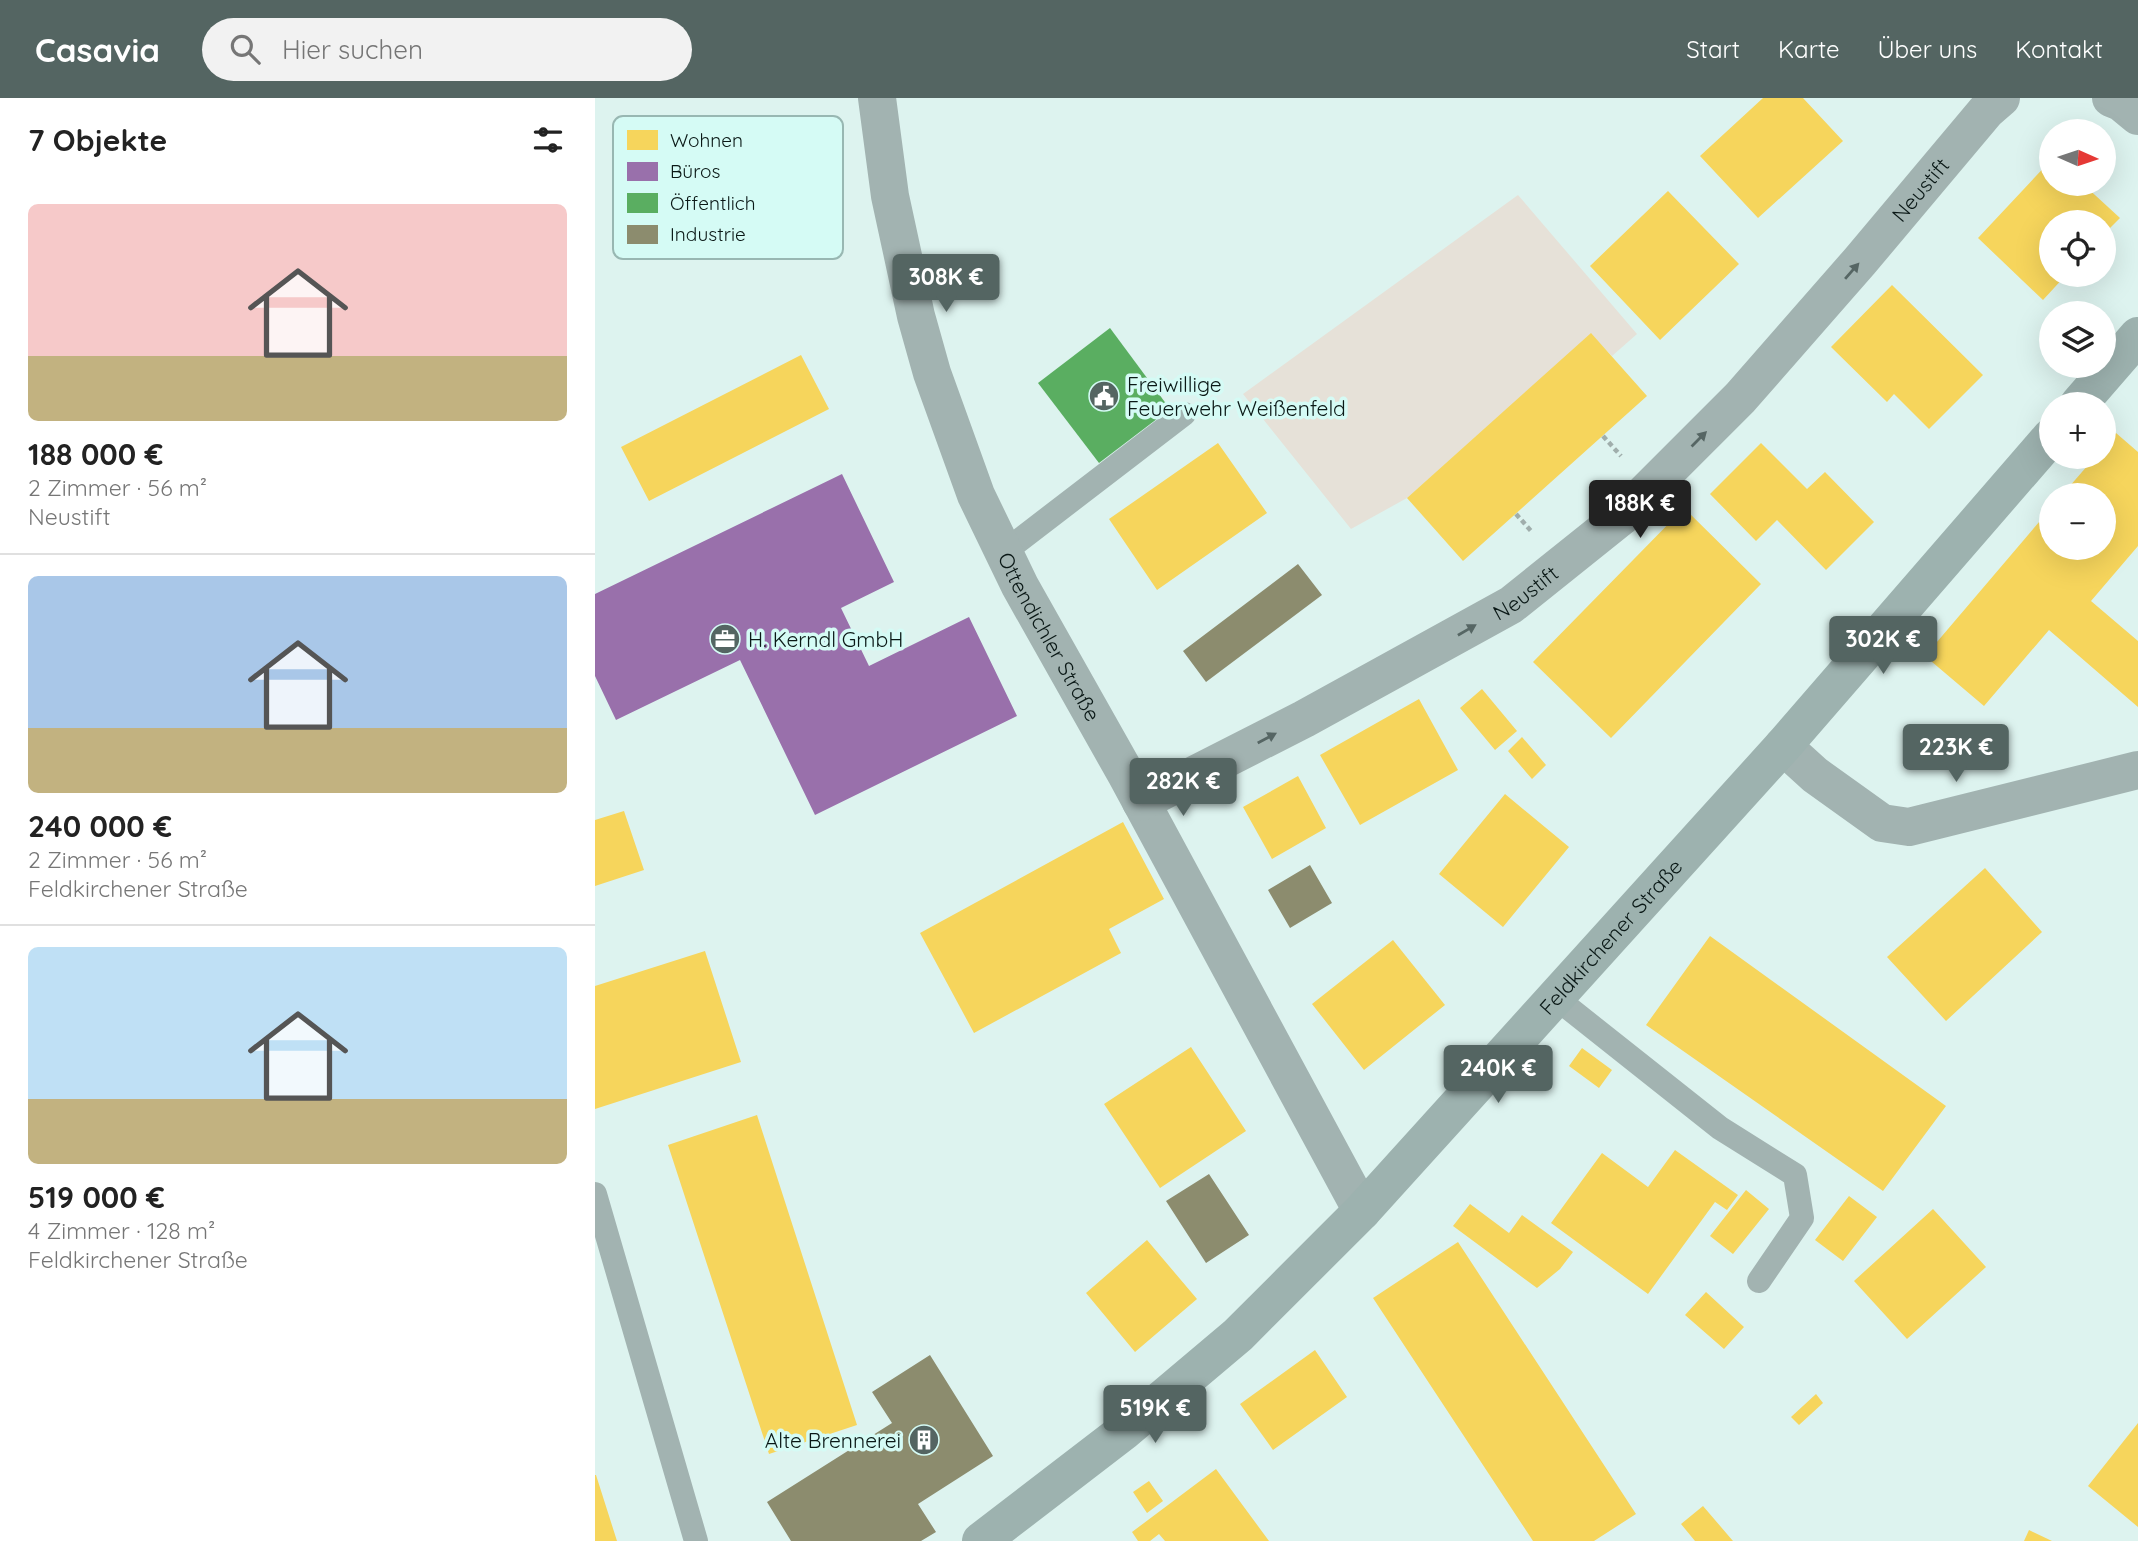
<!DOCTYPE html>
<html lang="de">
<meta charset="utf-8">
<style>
:root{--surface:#fff;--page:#f2f2f2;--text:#222;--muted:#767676;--line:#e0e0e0;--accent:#546562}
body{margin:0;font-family:Quicksand,sans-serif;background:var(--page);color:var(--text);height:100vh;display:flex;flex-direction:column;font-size:26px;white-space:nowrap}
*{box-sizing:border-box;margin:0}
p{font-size:23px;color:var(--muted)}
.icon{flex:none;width:38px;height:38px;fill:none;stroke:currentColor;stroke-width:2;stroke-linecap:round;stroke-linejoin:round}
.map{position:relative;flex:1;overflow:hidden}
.details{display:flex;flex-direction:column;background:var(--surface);width:595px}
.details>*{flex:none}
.needle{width:46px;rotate:93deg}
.fabs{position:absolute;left:1444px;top:21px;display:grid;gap:14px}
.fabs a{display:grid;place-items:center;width:77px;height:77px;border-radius:50%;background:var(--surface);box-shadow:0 7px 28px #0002;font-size:35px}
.price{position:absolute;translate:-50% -60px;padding:0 16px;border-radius:7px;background:var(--accent);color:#fff;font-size:23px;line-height:46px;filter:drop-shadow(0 2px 4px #0008)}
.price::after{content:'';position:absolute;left:50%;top:42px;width:21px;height:16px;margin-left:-10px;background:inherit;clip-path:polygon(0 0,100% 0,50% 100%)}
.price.current{background:#222;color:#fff}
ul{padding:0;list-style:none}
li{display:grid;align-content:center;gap:14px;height:371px;padding:0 28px}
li+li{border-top:2px solid var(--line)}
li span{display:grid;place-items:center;height:217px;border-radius:10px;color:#555}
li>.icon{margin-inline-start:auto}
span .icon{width:126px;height:126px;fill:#fffc;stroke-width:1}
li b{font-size:30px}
h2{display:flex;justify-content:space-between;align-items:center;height:84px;padding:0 28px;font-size:30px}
header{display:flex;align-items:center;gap:42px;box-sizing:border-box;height:98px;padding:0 35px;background:var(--accent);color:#fff}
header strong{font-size:33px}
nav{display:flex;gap:38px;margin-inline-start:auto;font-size:24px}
.search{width:490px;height:63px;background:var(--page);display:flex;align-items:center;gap:18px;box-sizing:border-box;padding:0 24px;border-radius:38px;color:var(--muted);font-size:26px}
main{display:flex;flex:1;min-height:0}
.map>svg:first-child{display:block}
</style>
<header>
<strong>Casavia</strong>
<div class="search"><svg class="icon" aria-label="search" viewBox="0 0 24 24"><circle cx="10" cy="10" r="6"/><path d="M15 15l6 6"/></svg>Hier suchen</div>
<nav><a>Start</a><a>Karte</a><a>Über uns</a><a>Kontakt</a></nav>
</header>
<main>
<section class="details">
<h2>7 Objekte<svg class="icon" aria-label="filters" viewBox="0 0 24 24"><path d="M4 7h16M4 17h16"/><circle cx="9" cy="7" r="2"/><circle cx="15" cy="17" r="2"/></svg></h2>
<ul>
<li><span style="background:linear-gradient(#f6c9c9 70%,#c2b280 0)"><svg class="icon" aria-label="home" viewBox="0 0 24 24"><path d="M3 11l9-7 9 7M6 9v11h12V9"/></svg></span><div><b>188 000 €</b><p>2 Zimmer · 56 m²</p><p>Neustift</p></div></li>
<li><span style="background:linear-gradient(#a9c7e8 70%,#c2b280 0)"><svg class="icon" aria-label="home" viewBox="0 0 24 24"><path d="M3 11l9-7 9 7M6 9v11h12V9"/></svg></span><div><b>240 000 €</b><p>2 Zimmer · 56 m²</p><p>Feldkirchener Straße</p></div></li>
<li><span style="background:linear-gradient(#bfe0f5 70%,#c2b280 0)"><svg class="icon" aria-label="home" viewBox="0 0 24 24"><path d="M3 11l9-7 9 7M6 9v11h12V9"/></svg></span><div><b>519 000 €</b><p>4 Zimmer · 128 m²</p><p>Feldkirchener Straße</p></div></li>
</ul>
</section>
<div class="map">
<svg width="1543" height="1443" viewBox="0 0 1543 1443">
<rect width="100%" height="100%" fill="#ddf3ef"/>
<path fill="#e6e1d8" d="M923,97L1042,236L1017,258L996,236L812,400L756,431L648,296Z"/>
<path fill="#f6d55c" d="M1168,0H1208L1248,43L1163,120L1105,58Z
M1456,62V86H1488L1525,120L1508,137V124H1456V177H1471L1448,202L1383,140Z
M1073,93L1144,166L1065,242L995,168Z
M1297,187L1388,277L1334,331L1299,296L1292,304L1236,249Z
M996,235L1052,298L868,463L812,400Z
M206,257L234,311L54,403L26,349Z
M1521,335L1543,354V448L1496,503L1543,543V609L1454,532L1389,608L1330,558L1456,410V450H1508V397H1467L1500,359H1508V349Z
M623,345L672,415L562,492L514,421Z
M1166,345L1212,391L1230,374L1279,424L1231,472L1182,422L1161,443L1115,396Z
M1089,410L1166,486L1016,640L938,564Z
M887,591L922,633L900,652L865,610Z
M824,601L863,672L765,727L725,657Z
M927,639L951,667L937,681L913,653Z
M703,678L731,730L677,761L648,709Z
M910,696L974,749L908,829L844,776Z
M29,713L49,772L0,788V722Z
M528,724L569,801L514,831L526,855L379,935L325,835Z
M1390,770L1447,834L1351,923L1292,859Z
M1115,838L1351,1008L1288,1093L1051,927Z
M798,842L850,907L769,972L717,906Z
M110,853L146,964L0,1011V888Z
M596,949L651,1033L565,1090L509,1006Z
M987,950L1017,972L1004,990L974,968Z
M162,1017L262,1327L174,1356L73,1047Z
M1080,1052L1143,1097L1132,1112L1120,1104L1053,1196L956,1125L1007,1055L1053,1089Z
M1151,1092L1174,1111L1138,1156L1115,1138Z
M1254,1098L1282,1119L1248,1163L1220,1142Z
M875,1106L914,1135L927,1117L978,1154L965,1171L942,1190L858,1128Z
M1338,1111L1391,1169L1312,1241L1259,1183Z
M552,1142L602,1201L540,1254L491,1195Z
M863,1144L1041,1416L999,1443H938L778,1200Z
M1111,1194L1149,1229L1129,1251L1090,1217Z
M720,1252L752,1299L678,1352L645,1306Z
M1221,1296L1228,1305L1204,1327L1196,1319Z
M1543,1325V1429L1493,1388Z
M621,1371L674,1443H570L564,1436L555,1443H543L537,1434Z
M0,1377H1L22,1443H0Z
M554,1383L568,1403L552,1415L538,1394Z
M1108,1408L1138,1443H1100L1086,1426Z
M1434,1432L1457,1443H1429Z"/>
<path fill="#9970ab" d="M247,376L299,484L246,510L274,568L374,519L422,618L220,717L145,562L21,622L0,578V496Z"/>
<path fill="#5aae61" d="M515,230L575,311L504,365L443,285Z"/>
<path fill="#8c8c6e" d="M703,466L727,497L611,584L588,553Z
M715,767L737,805L695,830L673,792Z
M614,1076L654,1137L611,1165L571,1103Z
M335,1257L398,1358L323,1406L341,1434L326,1443H196L172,1404L297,1325L277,1294Z"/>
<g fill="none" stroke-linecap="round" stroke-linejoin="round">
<path stroke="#a0aeac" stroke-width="4.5" stroke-dasharray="5 3.5" stroke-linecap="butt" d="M1008,338L1026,358
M921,416L937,434"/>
<path stroke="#a2b3b1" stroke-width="24" d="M409,454L589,316
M961,900L1125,1030L1200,1077L1207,1120L1164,1183
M0,1096L101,1443"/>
<g stroke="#a2b3b1" stroke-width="38">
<path id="s1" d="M282,0L295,98L321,218L337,275L381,397L425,488L531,676L767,1113"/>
<path d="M1516,0L1526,4L1543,18"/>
<path d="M1188,648L1220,677L1287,725L1314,729L1543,672"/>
<path id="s2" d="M546,704L709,621L916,507L1026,419L1145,300L1265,163L1391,13L1406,0"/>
</g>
<g stroke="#9db2af" stroke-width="38">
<path d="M1484,306L1543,238"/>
<path id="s3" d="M386,1443L528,1334L643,1237L767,1113L1188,648L1456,339"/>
</g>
</g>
<defs><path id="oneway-solid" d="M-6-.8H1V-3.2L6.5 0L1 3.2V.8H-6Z" transform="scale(1.75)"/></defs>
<g fill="#566664">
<use href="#oneway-solid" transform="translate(1257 173) rotate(-49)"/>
<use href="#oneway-solid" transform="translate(1104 341) rotate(-45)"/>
<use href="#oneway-solid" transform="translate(872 532) rotate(-30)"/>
<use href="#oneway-solid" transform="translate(672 640) rotate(-28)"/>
</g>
<defs>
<g id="civic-disc" transform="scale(1.575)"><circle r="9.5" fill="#546562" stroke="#d5fbf5"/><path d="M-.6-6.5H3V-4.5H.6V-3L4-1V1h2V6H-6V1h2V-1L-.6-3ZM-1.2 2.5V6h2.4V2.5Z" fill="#fff"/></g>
<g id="office-disc" transform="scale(1.575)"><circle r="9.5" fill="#546562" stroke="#d5fbf5"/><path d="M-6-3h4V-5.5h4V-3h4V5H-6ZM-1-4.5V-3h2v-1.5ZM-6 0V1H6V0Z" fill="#fff"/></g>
<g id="building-disc" transform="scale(1.575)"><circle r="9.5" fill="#546562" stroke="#d5fbf5"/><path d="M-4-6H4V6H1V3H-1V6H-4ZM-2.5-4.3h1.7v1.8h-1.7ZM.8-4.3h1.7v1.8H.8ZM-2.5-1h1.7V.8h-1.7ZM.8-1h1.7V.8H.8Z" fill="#fff"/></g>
</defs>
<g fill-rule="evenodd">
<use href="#civic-disc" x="509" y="298"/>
<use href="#office-disc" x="130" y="541"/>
<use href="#building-disc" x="329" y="1342"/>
</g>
<g text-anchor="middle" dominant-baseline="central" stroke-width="7" stroke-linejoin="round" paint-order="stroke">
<g font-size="21" fill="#0a1816" stroke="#d5fbf5">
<text stroke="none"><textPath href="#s2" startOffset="1004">Neustift</textPath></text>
<text stroke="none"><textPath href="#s2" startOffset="438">Neustift</textPath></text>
<text stroke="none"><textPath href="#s1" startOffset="570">Ottendichler Straße</textPath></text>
<text stroke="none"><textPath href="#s3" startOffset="875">Feldkirchener Straße</textPath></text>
</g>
<g font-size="21" fill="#0a1816" stroke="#d5fbf5" text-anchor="start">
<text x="532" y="286">Freiwillige<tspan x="532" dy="24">Feuerwehr Weißenfeld</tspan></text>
<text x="153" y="541">H. Kerndl GmbH</text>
<text x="306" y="1342" text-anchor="end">Alte Brennerei</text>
</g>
</g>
<rect x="18" y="18" width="230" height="143" rx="10" fill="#d5fbf5" stroke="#98b7b2" stroke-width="2"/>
<rect x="32" y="32" width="31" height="20" fill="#f6d55c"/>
<rect x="32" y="64" width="31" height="19" fill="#9970ab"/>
<rect x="32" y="95" width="31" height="20" fill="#5aae61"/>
<rect x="32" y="127" width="31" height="19" fill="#8c8c6e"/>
<g font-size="19" fill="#0a1816">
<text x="75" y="49">Wohnen</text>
<text x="75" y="80">Büros</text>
<text x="75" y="112">Öffentlich</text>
<text x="75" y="143">Industrie</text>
</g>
</svg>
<div class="fabs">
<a><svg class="needle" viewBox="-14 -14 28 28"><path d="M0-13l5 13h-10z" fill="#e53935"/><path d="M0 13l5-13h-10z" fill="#767676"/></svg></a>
<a><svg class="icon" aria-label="locate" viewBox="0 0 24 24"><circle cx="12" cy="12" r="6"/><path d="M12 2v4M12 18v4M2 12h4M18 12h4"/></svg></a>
<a><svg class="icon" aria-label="layers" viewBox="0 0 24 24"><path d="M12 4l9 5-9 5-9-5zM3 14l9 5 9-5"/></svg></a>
<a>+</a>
<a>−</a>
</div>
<b class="price" style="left:351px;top:216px">308K €</b>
<b class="price current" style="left:1045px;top:442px">188K €</b>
<b class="price" style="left:1288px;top:578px">302K €</b>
<b class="price" style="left:1361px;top:686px">223K €</b>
<b class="price" style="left:588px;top:720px">282K €</b>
<b class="price" style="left:903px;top:1007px">240K €</b>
<b class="price" style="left:560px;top:1347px">519K €</b>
</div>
</main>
